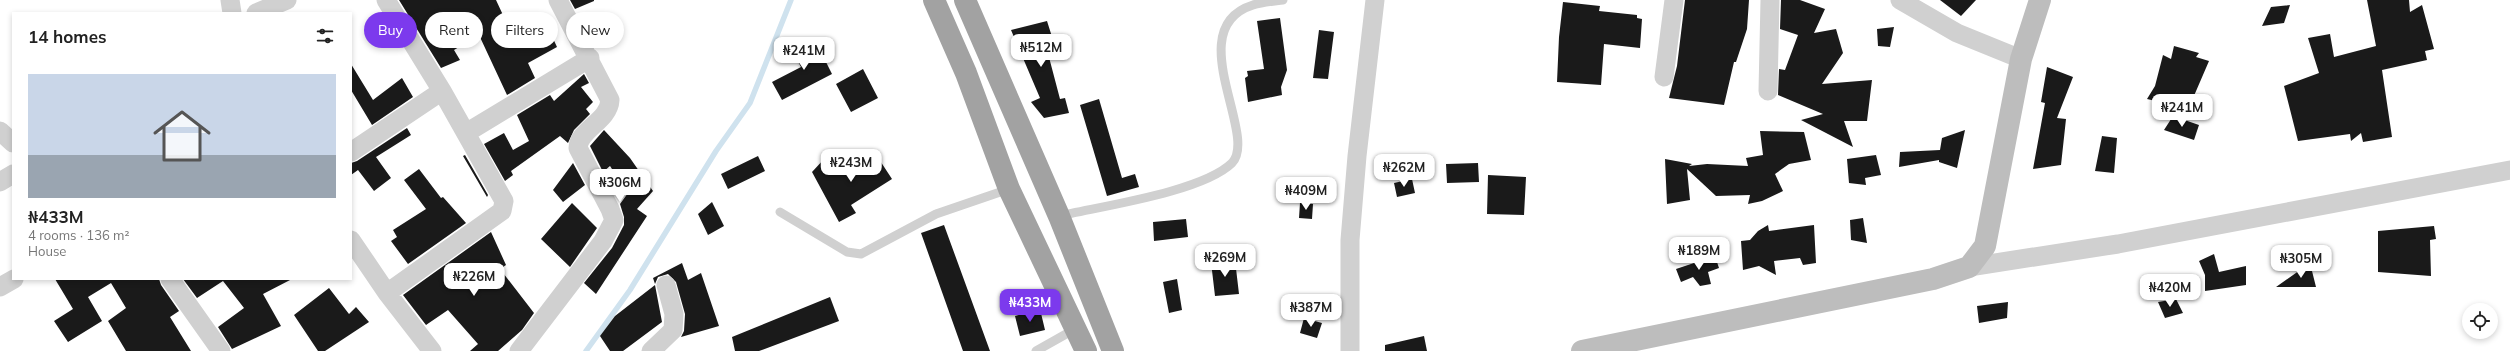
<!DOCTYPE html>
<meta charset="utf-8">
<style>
:root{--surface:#fff;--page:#f6f6f6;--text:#222;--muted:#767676;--line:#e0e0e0;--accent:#7c3aed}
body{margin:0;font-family:Mulish,sans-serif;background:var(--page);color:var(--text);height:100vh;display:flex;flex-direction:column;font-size:15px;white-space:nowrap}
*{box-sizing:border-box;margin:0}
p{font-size:13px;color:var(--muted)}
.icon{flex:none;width:22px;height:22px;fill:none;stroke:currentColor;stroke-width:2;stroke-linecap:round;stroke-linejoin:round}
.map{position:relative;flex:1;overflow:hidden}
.drawer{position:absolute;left:12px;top:12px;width:340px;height:268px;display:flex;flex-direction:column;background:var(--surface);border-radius:0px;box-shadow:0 2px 6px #0003}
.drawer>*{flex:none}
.banner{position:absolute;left:364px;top:12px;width:380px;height:36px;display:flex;gap:8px}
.controls{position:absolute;left:2462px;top:303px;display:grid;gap:8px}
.controls a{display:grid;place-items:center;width:36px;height:36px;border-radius:50%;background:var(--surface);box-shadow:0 2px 6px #0003;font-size:20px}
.price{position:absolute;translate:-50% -34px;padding:0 9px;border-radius:8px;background:#fff;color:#222;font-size:13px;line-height:26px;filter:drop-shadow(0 1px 2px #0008)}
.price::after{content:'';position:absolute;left:50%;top:24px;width:12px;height:9px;margin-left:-6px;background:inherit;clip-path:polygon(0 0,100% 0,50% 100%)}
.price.on{background:var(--accent);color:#fff}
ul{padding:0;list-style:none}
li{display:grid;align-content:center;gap:8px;height:212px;padding:0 16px}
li+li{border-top:1px solid var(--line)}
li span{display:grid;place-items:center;height:124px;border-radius:0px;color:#555}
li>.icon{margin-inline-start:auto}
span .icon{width:72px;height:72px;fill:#fffc;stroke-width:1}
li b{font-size:17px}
h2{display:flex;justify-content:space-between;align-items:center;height:48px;padding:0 16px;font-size:17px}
.tag{padding:0 14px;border-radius:18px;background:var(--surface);box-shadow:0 2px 6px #0003;font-size:14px;line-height:36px}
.tag.on{background:var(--accent);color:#fff}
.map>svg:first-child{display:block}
</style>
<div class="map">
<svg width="2510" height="351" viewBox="0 0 2510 351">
<rect width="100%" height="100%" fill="#fff"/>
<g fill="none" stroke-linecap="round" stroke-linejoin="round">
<path stroke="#cfe2ee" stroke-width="5.5" d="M586,351L630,290L716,151L750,103L791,0"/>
</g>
<path fill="#1a1a1a" d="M399,0H496L509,28L524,21L530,41L549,30L557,47L528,63L535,78L507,95L479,35L454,50L460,60L441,68Z
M570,0H594V1L575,9Z
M1685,0H1749L1747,29L1736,62H1734L1724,105L1669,98L1677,66Z
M1781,0H1800L1825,9L1814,33L1836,29L1843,53L1822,84L1872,80L1867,121H1844L1853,147L1801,120L1823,114L1778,95L1779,69L1785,70L1798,35L1780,29Z
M1940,0H1976L1961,16Z
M2367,0H2409L2410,12L2422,5L2434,49L2425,51L2427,60L2382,70L2392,137L2363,142L2361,133L2351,141L2350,134L2298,141L2284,86L2319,73L2308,38L2330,34L2334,57L2376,46Z
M1563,2L1600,6L1599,11L1637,15V18L1642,19L1640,48L1604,44L1601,85L1557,82L1559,37Z
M2290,5L2284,23L2262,26L2271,7Z
M1280,18L1287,70L1281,87L1282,95L1248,102L1245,78L1248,76L1247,71L1264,69L1257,21Z
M1047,21L1053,40L1045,42L1060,99L1065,98L1069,113L1044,118L1031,102L1040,98L1011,30Z
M1894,27L1890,47L1878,46L1877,29Z
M1319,30L1334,32L1328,79L1313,78Z
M815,40L832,74L782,100L772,82L801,67L793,52Z
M2174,46L2199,53L2196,57L2209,61L2184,119L2162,113L2164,103L2147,99L2155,86L2163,55L2171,59Z
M351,64L373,100L402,78L413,97L372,125L351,90Z
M2047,67L2073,77L2057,118L2066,119L2061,165L2033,169L2045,103L2041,102Z
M863,69L878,98L851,112L836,84Z
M584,74L589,83L581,87L593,102L586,109L590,114L574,130L568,143L560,136L511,171L513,175L505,181L484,144L504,133L513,150L529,141L517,115L550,95L554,101Z
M1099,99L1122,178L1135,174L1139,187L1107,196L1080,105Z
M2173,116L2199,125L2194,140L2164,130Z
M407,128L411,135L376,157L391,178L374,191L358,170L351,175V163L357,161Z
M604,130L630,158L653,191L637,209L647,216L596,294L584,283L612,248L624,225V217L620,204L628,193L610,166L603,172L590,146Z
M1965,130L1957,168L1939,162V160L1899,167L1900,152L1940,150L1942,138Z
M1760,131L1804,132L1811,160L1789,164L1775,174L1783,191L1762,201L1748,204L1750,195L1716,196L1687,169L1690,200L1667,204L1665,159L1692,164L1689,166L1707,164L1748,166L1746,158L1763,155Z
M2102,136L2117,138L2114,173L2095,171Z
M873,150L892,179L851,205L856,213L839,222L812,172L825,158L835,175Z
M465,155L488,195L487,197L463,156Z
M1876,155L1881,175L1865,178L1866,185L1849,183L1847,159Z
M758,156L765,171L728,189L721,174Z
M573,163L585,185L563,202L553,190Z
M1478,163L1479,182L1447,183L1446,164Z
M419,169L441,198L443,197L466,223L408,264L391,241L397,237L393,230L426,209L404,180Z
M1488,175L1526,177L1524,215L1487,214Z
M1412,179L1415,193L1397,197L1394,183Z
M712,202L724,226L708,235L698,214Z
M572,203L597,228L570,267L541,239Z
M1300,203L1313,204L1312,219L1299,218Z
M1863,218L1867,243L1851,240L1850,220Z
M1186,219L1188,237L1154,241L1153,222Z
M944,225L990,351H963L921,233Z
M1768,225L1769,231L1814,225L1816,263L1803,265L1800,258L1774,261L1776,275L1759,266L1743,270L1741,241L1750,240L1758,231Z
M2434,226L2436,239L2430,240L2431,276L2378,272V231Z
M491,232L506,265L500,269L534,313L522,330L498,351H470L478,344L448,310L426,325L403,295Z
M2214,254L2219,272L2246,266V285L2205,291V275L2199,261Z
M1715,256L1719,268L1708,272L1711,284L1700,286L1693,277L1681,282L1676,269Z
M1235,260L1239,294L1215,296L1211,262Z
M682,263L688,280L701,273L719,326L681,337L684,331L685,314L676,282L668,274L658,277L655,284L653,278Z
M2310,263L2316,287H2276Z
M55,279H159L161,285L179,311L170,317L191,351H126L108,321L126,308L111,283L88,297L102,321L68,342L54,321L73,309Z
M183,279H292L263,294L281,326L232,349L218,327L244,308L223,281L197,298Z
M1177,279L1182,310L1169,313L1163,282Z
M655,285L662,322L623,351H610L600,336L615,316Z
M329,288L349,314L356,307L369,322L325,351H318L294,315Z
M830,297L839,321L759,351H735L732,337Z
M2176,299L2183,313L2165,318L2158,302Z
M2008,302L2007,318L1979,323L1977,306Z
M1040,309L1045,330L1020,336L1015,316Z
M1304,318L1322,323L1317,338L1300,333Z
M1424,336L1427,351H1385V345Z"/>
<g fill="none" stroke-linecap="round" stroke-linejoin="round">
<path stroke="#d0d0d0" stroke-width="9" d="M780,212L847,252L861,254L936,214L1009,189
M1059,216C1102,206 1202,192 1232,163C1259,135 1180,28 1253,5C1263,2 1274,1 1283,0
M1036,351L1075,329"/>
<path stroke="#d0d0d0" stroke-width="19" d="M230,0L232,13
M386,0L442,91L504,201L502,211L387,293
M1900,0L1957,33L2021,59
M256,13L287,0
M1664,77L1674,0
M1768,91L1770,0
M0,131L13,143
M466,133L590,58
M351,152L442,91
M0,182L13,174
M351,240L387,293L432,351
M1969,267L2118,244L2510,170
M170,279L221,351
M0,287L14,279
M519,351L603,241L614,220L610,209L578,148C578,130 609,121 610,100L558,0
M651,351L673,330L674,314L666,285
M1350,351V240L1357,156L1375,0"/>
<path stroke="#bdbdbd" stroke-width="22" d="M1582,351L1933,279L1969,267L1985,246L2021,59L2040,0"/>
<path stroke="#a2a2a2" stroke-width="22" d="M934,0L966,73L1009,189L1086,351
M965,0L1059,216L1113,351"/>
</g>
</svg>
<div class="controls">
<a><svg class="icon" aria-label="locate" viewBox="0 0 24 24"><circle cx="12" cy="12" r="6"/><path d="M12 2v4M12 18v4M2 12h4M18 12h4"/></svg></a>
</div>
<b class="price" style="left:1041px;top:68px">₦512M</b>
<b class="price" style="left:804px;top:71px">₦241M</b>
<b class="price" style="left:2182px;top:128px">₦241M</b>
<b class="price" style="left:851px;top:183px">₦243M</b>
<b class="price" style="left:1404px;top:188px">₦262M</b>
<b class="price" style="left:620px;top:203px">₦306M</b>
<b class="price" style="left:1306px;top:211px">₦409M</b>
<b class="price" style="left:1699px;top:271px">₦189M</b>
<b class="price" style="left:1225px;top:278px">₦269M</b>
<b class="price" style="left:2301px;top:279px">₦305M</b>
<b class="price" style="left:474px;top:297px">₦226M</b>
<b class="price" style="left:2170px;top:308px">₦420M</b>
<b class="price on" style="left:1030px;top:323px">₦433M</b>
<b class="price" style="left:1311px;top:328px">₦387M</b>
<div class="banner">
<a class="tag on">Buy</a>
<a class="tag">Rent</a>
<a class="tag">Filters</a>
<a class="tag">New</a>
</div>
<section class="drawer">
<h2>14 homes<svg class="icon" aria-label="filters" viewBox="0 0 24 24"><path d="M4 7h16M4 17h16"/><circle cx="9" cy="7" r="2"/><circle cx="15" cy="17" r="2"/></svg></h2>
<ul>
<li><span style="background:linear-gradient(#c9d6e8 65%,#9aa5b1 0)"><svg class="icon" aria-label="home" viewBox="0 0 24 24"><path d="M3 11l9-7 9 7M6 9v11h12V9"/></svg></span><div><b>₦433M</b><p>4 rooms · 136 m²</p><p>House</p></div></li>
</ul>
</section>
</div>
